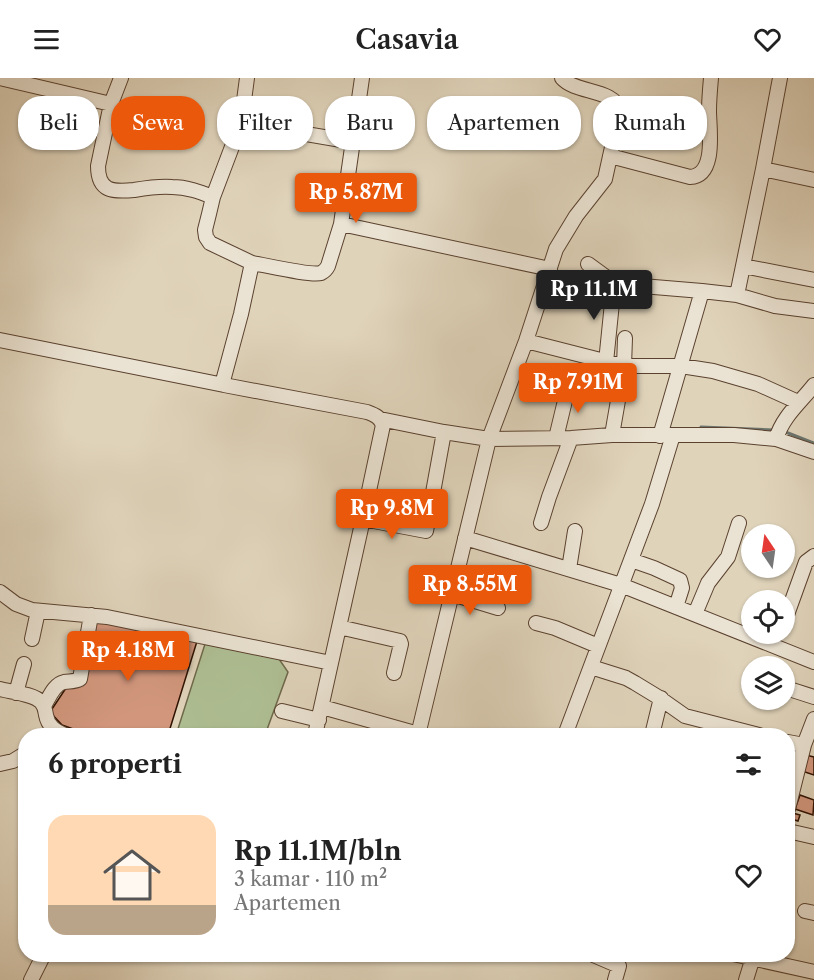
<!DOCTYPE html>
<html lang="id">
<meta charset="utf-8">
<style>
:root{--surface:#fff;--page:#f6f6f6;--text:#222;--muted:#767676;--line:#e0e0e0;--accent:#ea580c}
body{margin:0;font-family:"Libre Caslon Text",serif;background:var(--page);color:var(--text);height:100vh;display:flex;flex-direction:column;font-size:22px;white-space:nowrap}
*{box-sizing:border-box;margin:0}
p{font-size:20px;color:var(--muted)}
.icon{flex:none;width:33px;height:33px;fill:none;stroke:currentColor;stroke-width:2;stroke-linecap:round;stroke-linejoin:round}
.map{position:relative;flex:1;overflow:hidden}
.panel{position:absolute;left:18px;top:650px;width:777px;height:234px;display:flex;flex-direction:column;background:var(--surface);border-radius:24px;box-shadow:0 2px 4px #0004}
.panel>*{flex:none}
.hud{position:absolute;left:18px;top:18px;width:778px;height:54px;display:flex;gap:12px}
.needle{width:39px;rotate:347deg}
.fabs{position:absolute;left:741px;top:446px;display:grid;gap:12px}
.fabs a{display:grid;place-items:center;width:54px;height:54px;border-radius:50%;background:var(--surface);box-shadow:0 2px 4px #0004;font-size:30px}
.price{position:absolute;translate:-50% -51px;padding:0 14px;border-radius:6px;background:var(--accent);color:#fff;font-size:20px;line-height:39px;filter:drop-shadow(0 2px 3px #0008)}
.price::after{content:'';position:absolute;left:50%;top:36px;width:18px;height:14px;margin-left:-9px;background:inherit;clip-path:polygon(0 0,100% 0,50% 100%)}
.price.on{background:#222;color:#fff}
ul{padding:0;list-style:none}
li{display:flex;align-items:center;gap:18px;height:150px;padding:0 30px}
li+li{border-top:2px solid var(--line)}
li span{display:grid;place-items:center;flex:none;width:168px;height:120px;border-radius:18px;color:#555}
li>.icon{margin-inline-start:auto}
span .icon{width:72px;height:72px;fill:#fffc;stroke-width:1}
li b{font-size:26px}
h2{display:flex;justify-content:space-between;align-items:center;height:72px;padding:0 30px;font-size:26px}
.tag{padding:0 21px;border-radius:24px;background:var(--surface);box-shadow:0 2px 4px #0004;font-size:21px;line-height:54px}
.tag.on{background:var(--accent);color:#fff}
header{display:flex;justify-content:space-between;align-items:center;height:78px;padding:0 30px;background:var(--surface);font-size:27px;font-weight:600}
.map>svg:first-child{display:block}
</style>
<header><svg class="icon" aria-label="menu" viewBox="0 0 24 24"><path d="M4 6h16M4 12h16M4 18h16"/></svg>Casavia<svg class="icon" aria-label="heart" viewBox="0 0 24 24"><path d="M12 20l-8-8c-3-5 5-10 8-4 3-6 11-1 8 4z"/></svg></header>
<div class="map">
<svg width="814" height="902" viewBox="0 0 814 902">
<rect width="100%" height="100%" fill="#dfd3ba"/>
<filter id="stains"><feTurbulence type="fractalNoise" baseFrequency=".00333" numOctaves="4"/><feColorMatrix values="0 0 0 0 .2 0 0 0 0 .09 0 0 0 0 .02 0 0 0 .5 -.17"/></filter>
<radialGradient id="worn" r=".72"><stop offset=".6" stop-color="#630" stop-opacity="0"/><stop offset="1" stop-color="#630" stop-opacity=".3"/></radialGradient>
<path fill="#aebe93" stroke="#6e684a" stroke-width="1.5" d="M205,566L279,581L288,594L265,657H176Z"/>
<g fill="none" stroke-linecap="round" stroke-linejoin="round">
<path stroke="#6c756e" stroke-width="3" d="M701,349L774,352
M783,353L814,365"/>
</g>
<path fill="#d1967c" stroke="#2f1201" stroke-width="1.5" d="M96,538L198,560L168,657H90L62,647L50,634L68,607L85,604Z
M806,677L814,679V697L802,693Z
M800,717L814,722L813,737L795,731Z
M789,734L800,737L798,743L788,740Z"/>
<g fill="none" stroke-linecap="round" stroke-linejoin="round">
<g stroke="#5b422f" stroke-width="16">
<path id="minor" d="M0,0L111,26
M121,0L111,26L98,88C98,114 113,114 134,112C146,110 160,108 172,109C187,109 200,114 213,119
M247,0L241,45L213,119L209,136L205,152L206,159L210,165L252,185L241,236L223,303L224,307L367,334C375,337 380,339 383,347L363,441L315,657
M241,45L353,64
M610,78L690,99C717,98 709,50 709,33C709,22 710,11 711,0
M763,91L814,102
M341,146L550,191
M252,185C265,187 311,198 321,195C325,193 326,192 328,188L341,146L362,0
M588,186L614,205L618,206L702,213
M743,188L814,202
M737,217L775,228L814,233
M0,262L224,307
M526,263L624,288H681L713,293L758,306L798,324
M606,284L614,205
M380,341L444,354L489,361L526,263L556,171L576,138L605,101L620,33C614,10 576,16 562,0
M612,357L624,288L625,260
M660,358L702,213L737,217L763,91L780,0
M556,360L569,306
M776,361C783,338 800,325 814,307
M363,441L426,453L444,354
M541,445L549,419L571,360
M465,460L621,507L814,584
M631,482L654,490L680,502L682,510L676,529
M569,491L575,453
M0,514L16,526L32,532L107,539L331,585
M452,516L498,530
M695,536L708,505L728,479L739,445
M536,545L555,550L598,568
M784,545L806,484L814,478
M339,549L400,563L401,566L394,595
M32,561L38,533
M591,589L626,600L635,605L658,619L685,638L759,657
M786,610L814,619
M0,611C11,614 34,616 41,624C45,628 45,632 46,637C48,648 55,653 65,657
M16,615L24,586
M44,628C49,620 54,606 64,604C70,603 74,604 80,601L91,537
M322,629L422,657
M282,633L319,642
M418,657L489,361L571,360L612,357H734L776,361L814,374
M565,657L652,426L673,357
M652,657L661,620
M788,664L804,667
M0,686L13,683L26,675
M788,731L804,667L814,641
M788,753L814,759
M805,833L814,835
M591,876L619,888L615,902
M733,876L814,894
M31,902L44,876
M746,902L754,876"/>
</g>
<use href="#minor" stroke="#eae2d2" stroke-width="14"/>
</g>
<rect width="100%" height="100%" filter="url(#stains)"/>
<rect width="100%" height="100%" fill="url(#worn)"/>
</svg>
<div class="fabs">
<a><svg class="needle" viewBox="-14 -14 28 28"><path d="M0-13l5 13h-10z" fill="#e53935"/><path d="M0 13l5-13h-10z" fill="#767676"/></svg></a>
<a><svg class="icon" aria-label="locate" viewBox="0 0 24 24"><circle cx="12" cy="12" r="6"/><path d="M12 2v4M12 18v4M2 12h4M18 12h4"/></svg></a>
<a><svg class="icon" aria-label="layers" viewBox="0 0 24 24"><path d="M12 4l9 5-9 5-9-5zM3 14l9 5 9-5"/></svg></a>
</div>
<b class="price" style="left:356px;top:146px">Rp 5.87M</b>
<b class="price on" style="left:594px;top:243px">Rp 11.1M</b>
<b class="price" style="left:578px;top:336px">Rp 7.91M</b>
<b class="price" style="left:392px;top:462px">Rp 9.8M</b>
<b class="price" style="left:470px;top:538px">Rp 8.55M</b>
<b class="price" style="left:128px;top:604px">Rp 4.18M</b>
<div class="hud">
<a class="tag">Beli</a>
<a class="tag on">Sewa</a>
<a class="tag">Filter</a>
<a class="tag">Baru</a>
<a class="tag">Apartemen</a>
<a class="tag">Rumah</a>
</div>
<section class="panel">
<h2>6 properti<svg class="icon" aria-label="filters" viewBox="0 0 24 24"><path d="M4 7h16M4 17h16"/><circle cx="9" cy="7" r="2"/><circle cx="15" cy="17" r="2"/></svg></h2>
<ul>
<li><span style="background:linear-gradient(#ffd9b3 75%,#b9a48a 0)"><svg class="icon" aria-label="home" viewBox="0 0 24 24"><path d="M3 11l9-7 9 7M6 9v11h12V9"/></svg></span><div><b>Rp 11.1M/bln</b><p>3 kamar · 110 m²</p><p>Apartemen</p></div><svg class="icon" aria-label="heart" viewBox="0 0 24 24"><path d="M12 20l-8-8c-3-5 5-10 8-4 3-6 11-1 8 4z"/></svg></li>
</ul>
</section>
</div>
